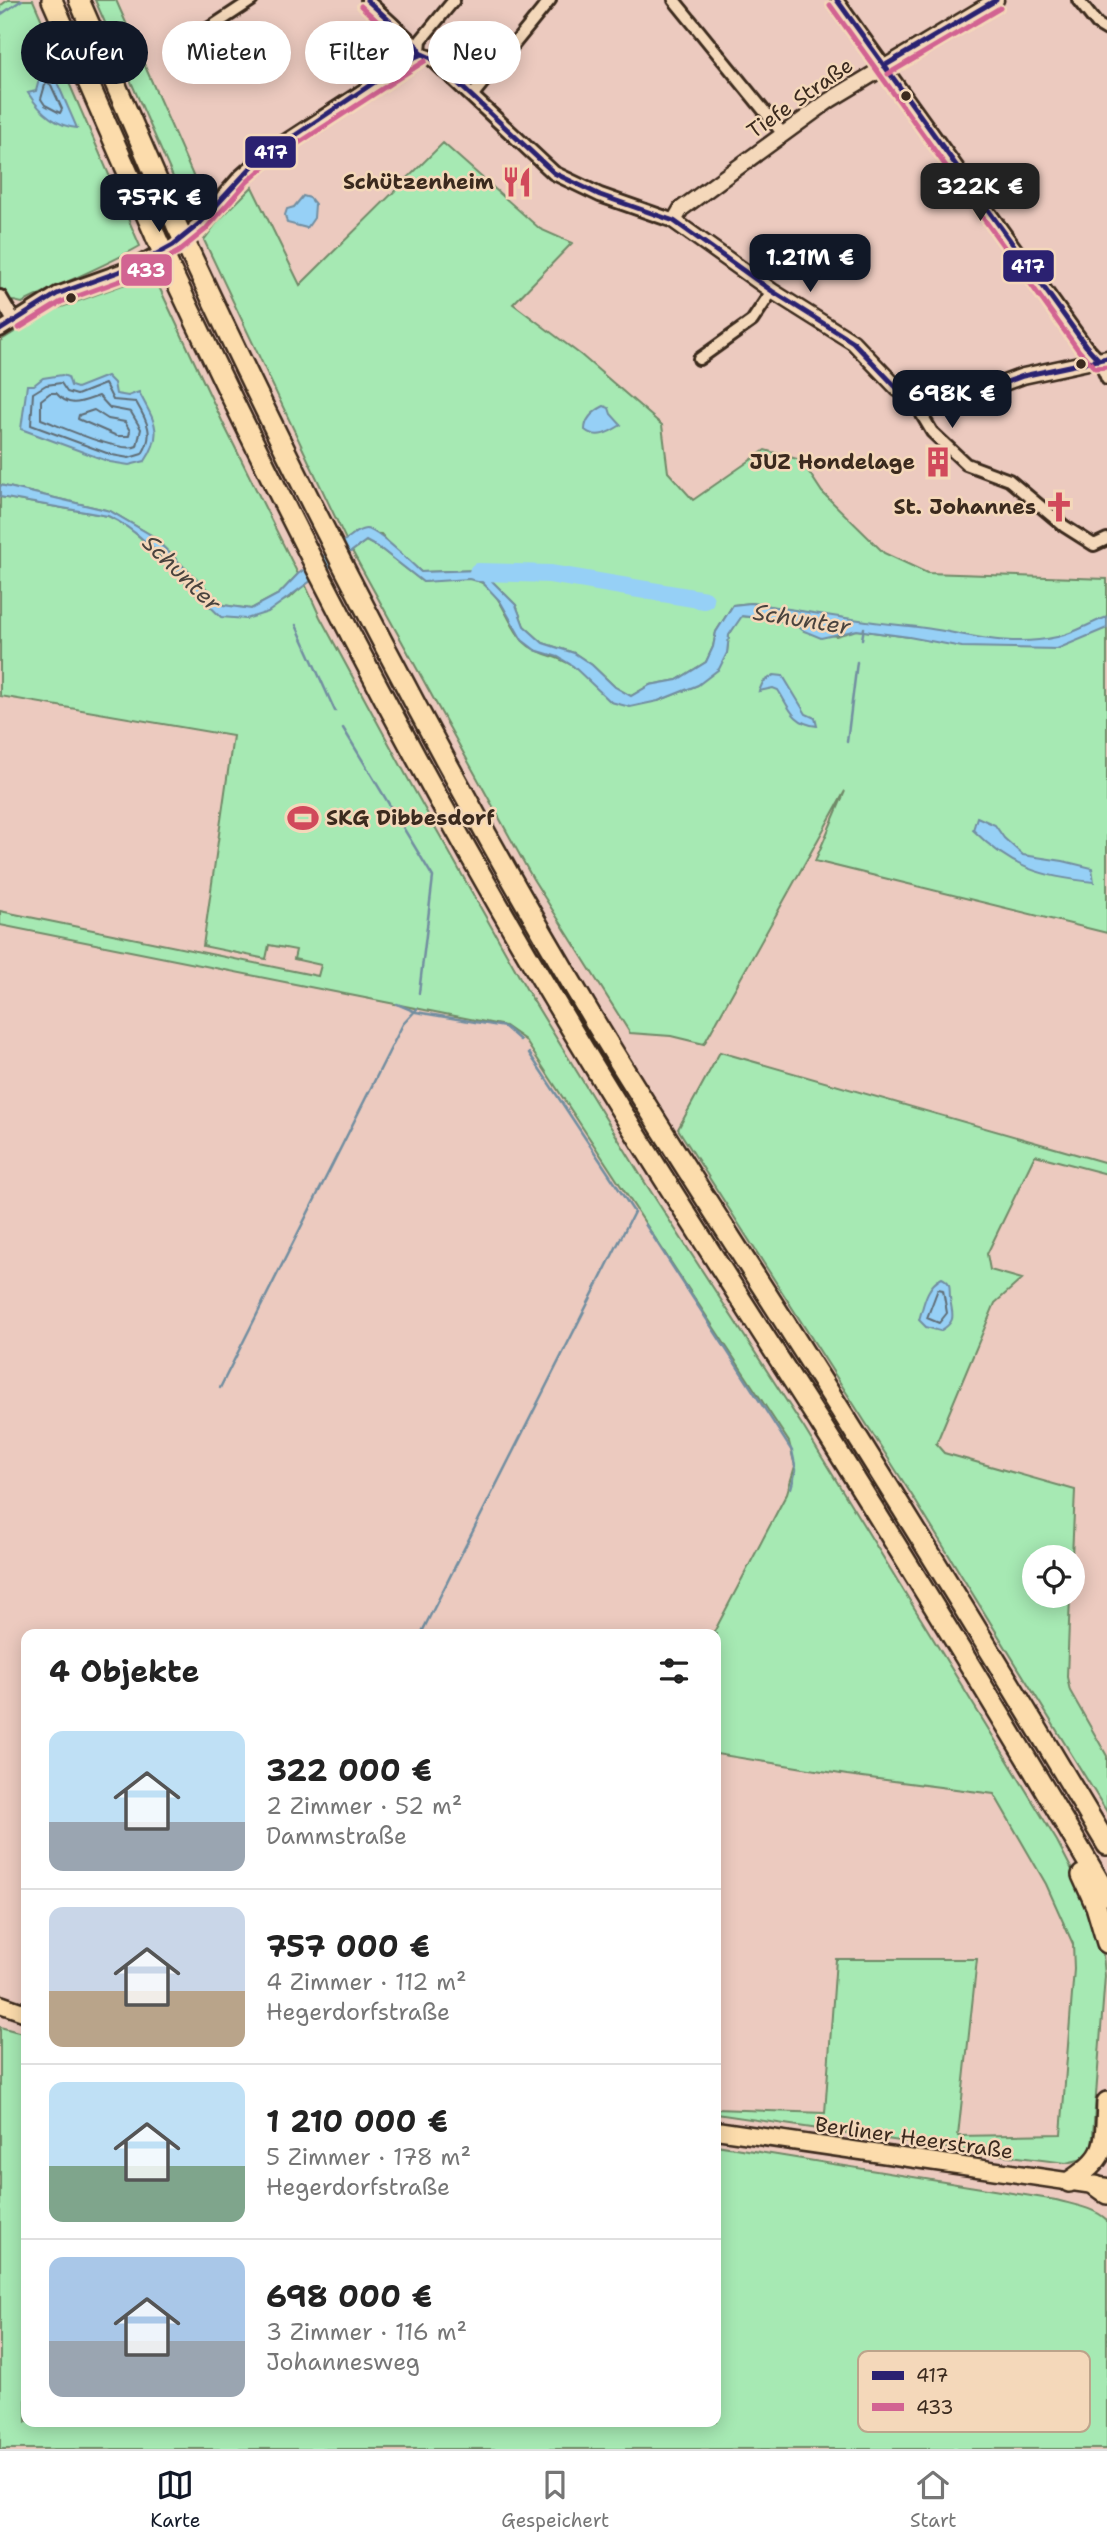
<!DOCTYPE html>
<html lang="de">
<meta charset="utf-8">
<style>
:root{--surface:#fff;--page:#f2f2f2;--text:#222;--muted:#767676;--line:#e0e0e0;--accent:#111827}
body{margin:0;font-family:"Shantell Sans",sans-serif;background:var(--page);color:var(--text);height:100vh;display:flex;flex-direction:column;font-size:26px;white-space:nowrap}
*{box-sizing:border-box;margin:0}
p{font-size:23px;color:var(--muted)}
.icon{flex:none;width:38px;height:38px;fill:none;stroke:currentColor;stroke-width:2;stroke-linecap:round;stroke-linejoin:round}
.map{position:relative;flex:1;overflow:hidden}
.details{position:absolute;left:21px;top:1629px;width:700px;height:798px;display:flex;flex-direction:column;background:var(--surface);border-radius:14px;box-shadow:0 4px 18px #0003}
.details>*{flex:none}
.hud{position:absolute;left:21px;top:21px;width:700px;height:63px;display:flex;gap:14px}
.buttons{position:absolute;left:1022px;top:1545px;display:grid;gap:14px}
.buttons a{display:grid;place-items:center;width:63px;height:63px;border-radius:50%;background:var(--surface);box-shadow:0 4px 18px #0003;font-size:35px}
.price{position:absolute;translate:-50% -60px;padding:0 16px;border-radius:14px;background:var(--accent);color:#fff;font-size:23px;line-height:46px;filter:drop-shadow(0 2px 4px #0008)}
.price::after{content:'';position:absolute;left:50%;top:42px;width:21px;height:16px;margin-left:-10px;background:inherit;clip-path:polygon(0 0,100% 0,50% 100%)}
.price.active{background:#222;color:#fff}
ul{padding:0;list-style:none}
li{display:flex;align-items:center;gap:21px;height:175px;padding:0 28px}
li+li{border-top:2px solid var(--line)}
li span{display:grid;place-items:center;flex:none;width:196px;height:140px;border-radius:14px;color:#555}
li>.icon{margin-inline-start:auto}
span .icon{width:84px;height:84px;fill:#fffc;stroke-width:1}
li b{font-size:30px}
h2{display:flex;justify-content:space-between;align-items:center;height:84px;padding:0 28px;font-size:30px}
.tag{padding:0 24px;border-radius:32px;background:var(--surface);box-shadow:0 4px 18px #0003;font-size:24px;line-height:63px}
.tag.active{background:var(--accent);color:#fff}
.dock{display:flex;justify-content:space-around;align-items:center;height:98px;border-top:2px solid var(--line);background:var(--surface);font-size:19px;color:var(--muted)}
.dock a{display:grid;justify-items:center;gap:4px}
.dock .active{color:var(--accent)}
.map>svg:first-child{display:block}
</style>
<div class="map">
<svg width="1107" height="2449" viewBox="0 0 1107 2449">
<rect width="100%" height="100%" fill="#eccabf"/>
<filter id="ink" filterUnits="userSpaceOnUse"><feTurbulence type="fractalNoise" baseFrequency=".0143" numOctaves="2"/><feDisplacementMap in="SourceGraphic" scale="14" xChannelSelector="R" yChannelSelector="G"/><feConvolveMatrix kernelMatrix="1 2 1 2 8 2 1 2 1" color-interpolation-filters="sRGB"/></filter>
<g filter="url(#ink)">
<path fill="#a6e9b3" stroke="#708a68" stroke-width="2" d="M8,0H33L140,246C102,268 61,283 22,303L14,301L0,311V6Z
M95,0H116L198,187L202,206L191,218Z
M443,143L540,229L572,243L513,304L581,355L662,425L668,472L693,500L765,450L801,460L822,492L884,553L927,573L1107,579V933L815,861L845,791L704,1044L671,1036L630,1033L533,879L352,551L366,541L381,549L423,582C439,581 468,574 482,583C503,596 507,623 523,641C535,654 556,655 571,665C586,674 599,690 611,702L658,701L698,685L727,653L729,635L741,616L793,622L804,631L836,636L857,630L908,637L910,627L887,626L751,603L733,605L716,632L713,647L706,662L677,680L650,685L631,696L615,687L592,665L574,653L543,643L524,626L516,605L481,570L421,572L392,547L381,534L355,533L346,540L204,240L218,221L252,187L300,285Z
M153,274L224,425L298,574L279,594L251,609L223,605L151,535L110,511L0,485V341L45,313Z
M0,497L108,516L123,522L152,548L204,602L246,619L291,597L305,584L320,617L412,786L528,992L644,1181L804,1428L1057,1841L1086,1897L1102,1942L1105,1976L1092,2148L1083,2159L1066,2163L961,2150L716,2114V2109L825,2113L836,1959H977L958,2136L1061,2134L1074,1969L1073,1944L1046,1884L994,1794L847,1775L716,1754V1634H713L787,1493L795,1466L789,1442L525,1040L505,1026L0,925V911L318,976L321,965L294,959L296,950L269,945L266,959L203,946L233,736L0,696Z
M720,1052L1107,1163V1174L1035,1155L987,1254L990,1270L1022,1279L995,1303L936,1444L944,1453L1075,1490L1072,1557L1034,1558V1596H1070L1067,1677L1070,1691L1107,1756V1812L913,1497L678,1129Z
M0,2027L26,2034V2422H716V2145L1056,2200C1074,2205 1093,2207 1107,2220V2449H0Z"/>
<path fill="#96d0f6" stroke="#728ea0" stroke-width="2" d="M43,50L77,128C55,126 40,112 28,93L36,91L40,76L35,64Z
M303,196L310,198L315,204L314,218L307,228L287,223L285,215L287,209L294,207Z
M62,375L68,377L71,386L77,388L107,376L114,383L116,394L128,396L139,392C153,420 165,431 145,461L129,465L110,462L21,429L27,385H34L43,378Z
M604,406L609,408L611,414L621,425C610,432 597,440 585,430C585,418 594,411 604,406Z
M0,485L110,511L151,535L223,605L251,609L279,594L298,574L355,533C359,531 362,529 366,529C378,529 410,562 421,572L481,570L516,605L524,626L543,643L574,653L592,665L615,687L631,696L650,685L677,680L706,662L713,647L716,632L733,605L751,603C804,611 856,621 909,626C960,631 1004,649 1057,637C1075,633 1090,623 1107,617V628L1057,649L962,647L909,637L857,630L821,638L804,631L793,622L742,616L729,635L727,653L719,669L698,685L658,701L630,707L611,702L573,666L558,657L535,650L522,640L500,601L482,582L469,579L423,582L381,549L366,541L268,612L246,619L221,617C187,586 148,534 108,516L0,497Z
M774,675L783,676L806,714L815,718L817,726C793,724 789,707 778,690L773,688L759,691L763,682Z
M977,817L995,825L1004,838L1023,855L1063,861L1092,868L1094,882C1042,877 1011,868 973,830Z
M942,1278C952,1283 949,1287 950,1297C951,1313 959,1320 940,1331L926,1327L919,1320C924,1304 926,1286 942,1278Z"/>
<g fill="none" stroke-linecap="round" stroke-linejoin="round">
<path stroke="#5f6c74" stroke-width="2" d="M48,83L51,85L62,109L60,113L45,105L41,99L45,85Z
M61,383L67,392L77,395L105,384L113,400L136,402C147,421 155,434 142,454L129,458L112,455L31,425L33,393L46,385Z
M50,393H56C70,409 81,402 99,396L110,408L131,412L141,429L137,446C121,454 60,426 41,419V400Z
M94,410L108,419L125,422L130,431L129,436H117L78,419L79,415Z
M938,1289L943,1290L947,1313L939,1323L927,1318Z"/>
<path stroke="#728ea0" stroke-width="2.5" d="M0,15L22,0
M296,625L335,711
M862,639L864,628
M343,728L433,877L419,993
M847,742L857,662
M397,1004L416,1012L505,1027L520,1040
M645,1224L792,1451L796,1470L791,1488
M220,1388L403,1024L417,1009
M421,1634L634,1212L529,1053"/>
<path stroke="#96d0f6" stroke-width="18" d="M478,572L550,574L705,600"/>
<g stroke="#3b2a1e" stroke-width="16">
<path id="minor" d="M367,0L418,47L420,54
M674,0L783,134
M837,0L1086,346L1099,360L1107,379
M1078,0L1097,24L1107,30
M199,35L252,0
M420,51L421,40L454,0
M472,96L550,0
M699,359L752,321L772,291
M927,401L922,415L932,432L966,464L1009,480L1064,526L1094,545L1107,539"/>
</g>
<g stroke="#3b2a1e" stroke-width="18">
<path id="tertiary" d="M0,297L14,321
M0,330L57,294L135,266L173,245L199,224L241,176L266,154L420,54L431,58L554,173L600,195L674,221"/>
</g>
<g stroke="#3b2a1e" stroke-width="19">
<path id="secondary" d="M996,0L830,100L681,209L674,221L772,291L853,342L898,389L916,398L938,402L958,400L1023,376L1107,358"/>
</g>
<g stroke="#3b2a1e" stroke-width="21">
<path id="primary" d="M0,2004L26,2013
M716,2130L1107,2187"/>
</g>
<g stroke="#3b2a1e" stroke-width="24">
<path id="motorway" d="M52,0L156,237
M79,0L177,226
M191,255C314,517 446,774 595,1022C665,1138 740,1251 812,1365C913,1524 1011,1684 1107,1845
M169,266C288,520 415,769 560,1010C644,1151 734,1288 822,1426C919,1581 1015,1737 1107,1895
M1082,1875L1096,1906L1107,1943
M1069,2182C1107,2157 1105,2149 1107,2102
M1096,2186L1107,2194"/>
</g>
<use href="#minor" stroke="#f4d8ba" stroke-width="10"/>
<use href="#tertiary" stroke="#f4d8ba" stroke-width="12"/>
<use href="#secondary" stroke="#f4d8ba" stroke-width="14"/>
<use href="#primary" stroke="#fcdcac" stroke-width="16"/>
<use href="#motorway" stroke="#fcdcac" stroke-width="19"/>
<g stroke="#3b2a1e" stroke-width="24" stroke-linecap="butt">
<path id="motorway-bridge" d="M177,226L191,255
M156,237L169,266"/>
</g>
<use href="#motorway-bridge" stroke="#fcdcac" stroke-width="19"/>
<g stroke="#f4d8ba" stroke-width="10">
<path id="bus-1" d="M367,0L418,47L420,54
M837,0L1086,346L1099,360
M884,66L996,0
M0,330L57,294L135,266L173,245L199,224L257,161L406,61L422,54L431,58L554,173L600,195L674,221L772,291L853,342L898,389L916,398L938,402L958,400L1023,376L1107,358"/>
</g>
<g stroke="#f4d8ba" stroke-width="10">
<path id="bus-2" d="M830,5L1079,351L1095,368L1107,367
M361,6L410,52L412,56
M888,74L1000,8
M19,328L61,302L139,274L178,252L205,230L247,182L271,161L425,61"/>
</g>
<use href="#bus-1" stroke="#2b2171" stroke-width="5"/>
<use href="#bus-2" stroke="#d26492" stroke-width="5"/>
</g>
</g>
<defs>
<g id="restaurant-bare" transform="scale(2.415)"><path d="M-5-6h1v4h1v-4h1v4h1v-4h1v5L-1.5 .5V6h-2V.5L-5-1ZM5-6V6H3V1.5H1.5Q1.5-4 5-6Z" fill="#d1495b" stroke="#f4d8ba" stroke-width="2.5" paint-order="stroke"/></g>
<g id="building-bare" transform="scale(2.415)"><path d="M-4-6H4V6H1V3H-1V6H-4ZM-2.5-4.3h1.7v1.8h-1.7ZM.8-4.3h1.7v1.8H.8ZM-2.5-1h1.7V.8h-1.7ZM.8-1h1.7V.8H.8Z" fill="#d1495b" stroke="#f4d8ba" stroke-width="2.5" paint-order="stroke"/></g>
<g id="church-bare" transform="scale(2.415)"><path d="M-1.2-6h2.4v3.5h3.3v2.4h-3.3V6h-2.4V-.1h-3.3v-2.4h3.3Z" fill="#d1495b" stroke="#f4d8ba" stroke-width="2.5" paint-order="stroke"/></g>
<g id="stadium-bare" transform="scale(2.415)"><path d="M0-5a6.5 5 0 1 0 0 10a6.5 5 0 1 0 0-10ZM-3.5-1.8h7v3.6h-7Z" fill="#d1495b" stroke="#f4d8ba" stroke-width="2.5" paint-order="stroke"/></g>
</defs>
<g fill-rule="evenodd">
<use href="#restaurant-bare" x="517" y="182"/>
<use href="#building-bare" x="938" y="462"/>
<use href="#church-bare" x="1059" y="507"/>
<use href="#stadium-bare" x="303" y="818"/>
</g>
<g fill="#3b2a1e" stroke="#f4d8ba" stroke-width="2.5">
<circle cx="906" cy="96" r="6"/>
<circle cx="71" cy="298" r="6"/>
<circle cx="1081" cy="364" r="6"/>
</g>
<g text-anchor="middle" dominant-baseline="central" stroke-width="5" stroke-linejoin="round" paint-order="stroke">
<g font-size="21" fill="#3b2a1e" stroke="#f4d8ba">
<text transform="translate(800 98) rotate(-35)">Tiefe Straße</text>
<text transform="translate(914 2138) rotate(8)">Berliner Heerstraße</text>
</g>
<g font-size="21" font-weight="bold" fill="#3b2a1e" stroke="#f4d8ba" text-anchor="end">
<text x="494" y="182">Schützenheim</text>
<text x="915" y="462">JUZ Hondelage</text>
<text x="1036" y="507">St. Johannes</text>
<text x="326" y="818" text-anchor="start">SKG Dibbesdorf</text>
</g>
<g font-size="23" font-style="italic" fill="#49433e" stroke="#f4d8ba">
<text transform="translate(182 573) rotate(44)">Schunter</text>
<text transform="translate(802 619) rotate(9)">Schunter</text>
</g>
</g>
<rect x="858" y="2351" width="232" height="81" rx="10" fill="#f4d8ba" stroke="#bca48b" stroke-width="2"/>
<rect x="872" y="2371" width="32" height="9" fill="#2b2171"/>
<rect x="872" y="2403" width="32" height="8" fill="#d26492"/>
<g font-size="19" fill="#3b2a1e">
<text x="916" y="2382">417</text>
<text x="916" y="2414">433</text>
</g>
<g stroke="#f4d8ba" stroke-width="2.5">
<rect x="244" y="135" width="53" height="34" rx="7" fill="#2b2171"/>
<rect x="1002" y="249" width="53" height="34" rx="7" fill="#2b2171"/>
<rect x="120" y="253" width="53" height="34" rx="7" fill="#d26492"/>
</g>
<g font-size="19" text-anchor="middle" font-weight="bold" fill="#fff">
<text x="271" y="159">417</text>
<text x="1028" y="273">417</text>
<text x="146" y="277">433</text>
</g>
</svg>
<div class="buttons">
<a><svg class="icon" aria-label="locate" viewBox="0 0 24 24"><circle cx="12" cy="12" r="6"/><path d="M12 2v4M12 18v4M2 12h4M18 12h4"/></svg></a>
</div>
<b class="price active" style="left:980px;top:223px">322K €</b>
<b class="price" style="left:159px;top:234px">757K €</b>
<b class="price" style="left:810px;top:294px">1.21M €</b>
<b class="price" style="left:952px;top:430px">698K €</b>
<div class="hud">
<a class="tag active">Kaufen</a>
<a class="tag">Mieten</a>
<a class="tag">Filter</a>
<a class="tag">Neu</a>
</div>
<section class="details">
<h2>4 Objekte<svg class="icon" aria-label="filters" viewBox="0 0 24 24"><path d="M4 7h16M4 17h16"/><circle cx="9" cy="7" r="2"/><circle cx="15" cy="17" r="2"/></svg></h2>
<ul>
<li><span style="background:linear-gradient(#bfe0f5 65%,#9aa5b1 0)"><svg class="icon" aria-label="home" viewBox="0 0 24 24"><path d="M3 11l9-7 9 7M6 9v11h12V9"/></svg></span><div><b>322 000 €</b><p>2 Zimmer · 52 m²</p><p>Dammstraße</p></div></li>
<li><span style="background:linear-gradient(#c9d6e8 60%,#b9a48a 0)"><svg class="icon" aria-label="home" viewBox="0 0 24 24"><path d="M3 11l9-7 9 7M6 9v11h12V9"/></svg></span><div><b>757 000 €</b><p>4 Zimmer · 112 m²</p><p>Hegerdorfstraße</p></div></li>
<li><span style="background:linear-gradient(#bfe0f5 60%,#7fa58c 0)"><svg class="icon" aria-label="home" viewBox="0 0 24 24"><path d="M3 11l9-7 9 7M6 9v11h12V9"/></svg></span><div><b>1 210 000 €</b><p>5 Zimmer · 178 m²</p><p>Hegerdorfstraße</p></div></li>
<li><span style="background:linear-gradient(#a9c7e8 60%,#9aa5b1 0)"><svg class="icon" aria-label="home" viewBox="0 0 24 24"><path d="M3 11l9-7 9 7M6 9v11h12V9"/></svg></span><div><b>698 000 €</b><p>3 Zimmer · 116 m²</p><p>Johannesweg</p></div></li>
</ul>
</section>
</div>
<nav class="dock">
<a class="active"><svg class="icon" aria-label="map" viewBox="0 0 24 24"><path d="M3 6l6-2 6 2 6-2v14l-6 2-6-2-6 2zM9 4v14M15 6v14"/></svg>Karte</a>
<a><svg class="icon" aria-label="saved" viewBox="0 0 24 24"><path d="M7 4h10v16l-5-4-5 4z"/></svg>Gespeichert</a>
<a><svg class="icon" aria-label="home" viewBox="0 0 24 24"><path d="M3 11l9-7 9 7M6 9v11h12V9"/></svg>Start</a>
</nav>
